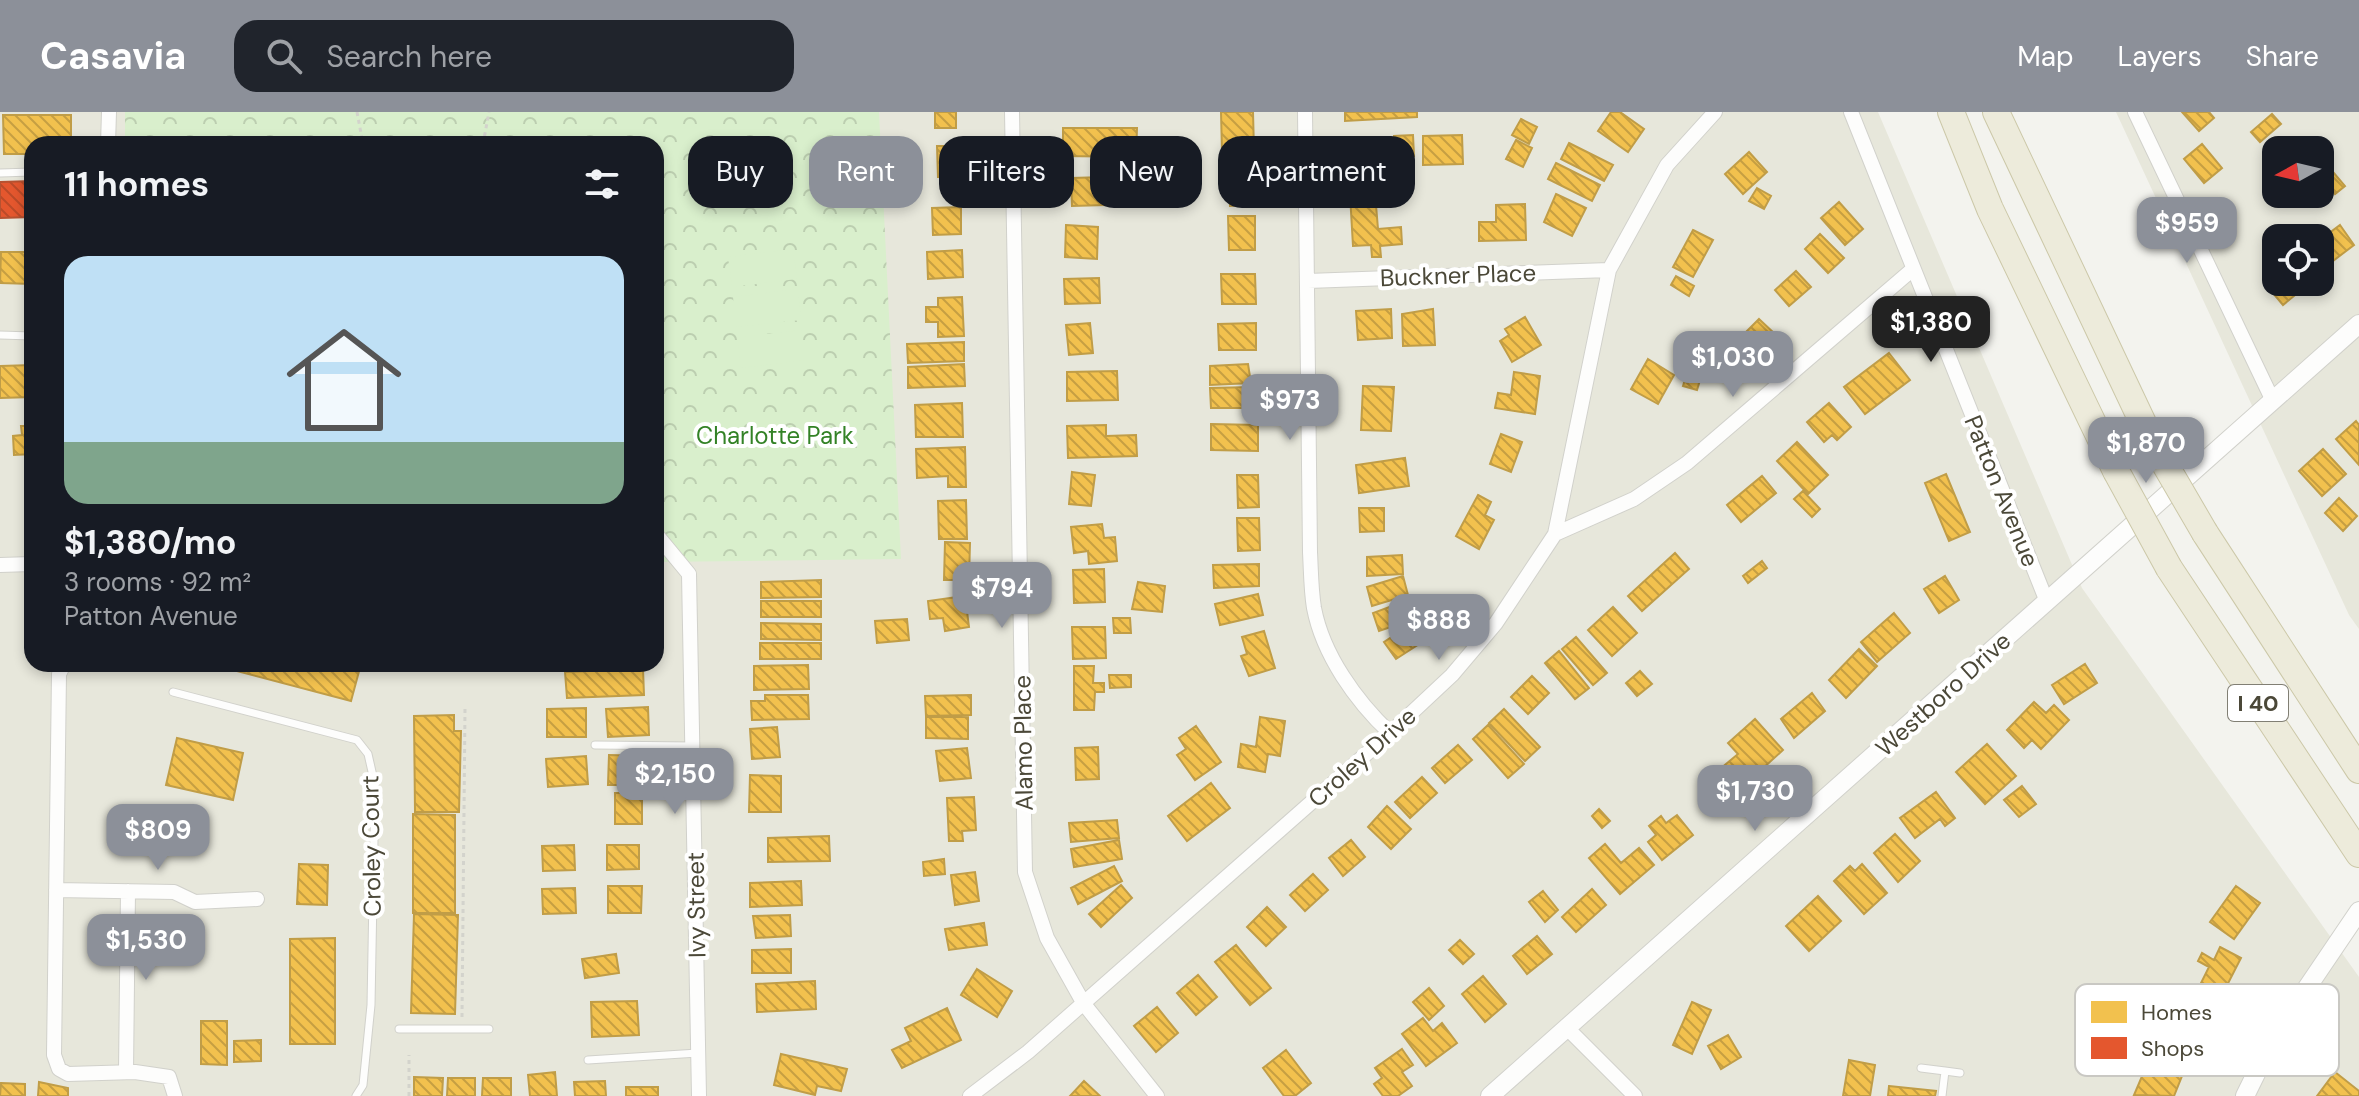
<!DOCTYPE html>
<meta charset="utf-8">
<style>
:root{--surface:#171b24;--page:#20242c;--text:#f1f3f6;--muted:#9ea1a6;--accent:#8c9099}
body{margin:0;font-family:"DM Sans",sans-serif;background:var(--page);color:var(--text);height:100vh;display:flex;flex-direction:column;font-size:30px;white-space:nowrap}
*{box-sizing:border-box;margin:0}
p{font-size:26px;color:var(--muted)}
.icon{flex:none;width:44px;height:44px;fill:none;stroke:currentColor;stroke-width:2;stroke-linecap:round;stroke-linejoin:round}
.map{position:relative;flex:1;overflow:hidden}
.panel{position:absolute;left:24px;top:24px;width:640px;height:536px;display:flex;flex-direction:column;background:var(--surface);border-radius:24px;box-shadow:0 4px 12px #0003}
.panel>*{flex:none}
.top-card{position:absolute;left:688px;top:24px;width:760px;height:72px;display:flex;gap:16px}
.needle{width:52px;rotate:262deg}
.fabs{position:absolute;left:2262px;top:24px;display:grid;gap:16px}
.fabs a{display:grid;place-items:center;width:72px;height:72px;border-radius:16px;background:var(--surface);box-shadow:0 4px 12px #0003;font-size:40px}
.price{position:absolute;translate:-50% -68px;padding:0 18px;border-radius:16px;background:var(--accent);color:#fff;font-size:26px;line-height:52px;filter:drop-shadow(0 2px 4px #0008)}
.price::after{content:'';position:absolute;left:50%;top:48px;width:24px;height:18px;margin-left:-12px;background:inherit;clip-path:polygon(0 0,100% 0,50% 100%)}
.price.selected{background:#222;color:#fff}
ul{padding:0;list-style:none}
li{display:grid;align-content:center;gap:16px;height:424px;padding:0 40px}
li span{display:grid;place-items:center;height:248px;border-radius:24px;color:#555}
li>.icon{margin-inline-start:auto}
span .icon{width:144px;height:144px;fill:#fffc;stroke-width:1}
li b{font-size:34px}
h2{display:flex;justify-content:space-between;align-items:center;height:96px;padding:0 40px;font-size:34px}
.pill{padding:0 28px;border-radius:24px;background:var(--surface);box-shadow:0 4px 12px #0003;font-size:28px;line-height:72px}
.pill.selected{background:var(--accent);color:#fff}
header{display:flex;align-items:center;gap:48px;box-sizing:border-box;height:112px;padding:0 40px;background:var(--accent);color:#fff}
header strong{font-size:38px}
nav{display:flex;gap:44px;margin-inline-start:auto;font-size:28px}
.search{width:560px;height:72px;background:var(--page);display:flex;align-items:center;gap:20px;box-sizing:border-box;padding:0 28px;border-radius:24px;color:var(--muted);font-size:30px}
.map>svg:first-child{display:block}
</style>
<header>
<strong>Casavia</strong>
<div class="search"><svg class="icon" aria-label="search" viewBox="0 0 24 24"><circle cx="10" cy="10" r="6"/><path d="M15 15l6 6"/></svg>Search here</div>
<nav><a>Map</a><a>Layers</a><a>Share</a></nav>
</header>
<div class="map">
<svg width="2359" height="984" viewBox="0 0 2359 984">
<defs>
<pattern id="forest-crowns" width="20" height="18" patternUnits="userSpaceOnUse" patternTransform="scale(2)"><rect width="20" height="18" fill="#d9efcc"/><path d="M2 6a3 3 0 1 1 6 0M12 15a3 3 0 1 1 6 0" fill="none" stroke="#bcceb0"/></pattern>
<pattern id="homes-back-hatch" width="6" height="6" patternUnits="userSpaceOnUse" patternTransform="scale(2)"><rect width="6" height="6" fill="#f2c14e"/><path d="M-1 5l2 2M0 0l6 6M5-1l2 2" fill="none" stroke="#c69f42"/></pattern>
<pattern id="shops-back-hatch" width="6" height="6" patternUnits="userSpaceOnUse" patternTransform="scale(2)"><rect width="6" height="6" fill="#e4572e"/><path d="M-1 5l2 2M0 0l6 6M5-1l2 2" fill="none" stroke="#bb4a28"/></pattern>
</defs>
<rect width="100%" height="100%" fill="#f3f3ee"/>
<path fill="#e7e7db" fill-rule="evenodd" d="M0,0H1878L2082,476L2359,865V984H0ZM32,32H656V552H32Z
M2116,0H2359V517L2349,503ZM2276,38H2320V82H2276ZM2276,126H2320V170H2276Z"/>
<path fill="url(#forest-crowns)" d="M125,0H879L901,447L656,450V32H125Z"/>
<path fill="#d9efcc" d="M793,137L797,167L732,175L728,145Z
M798,177L801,208L736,215L733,185Z
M802,218L805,248L741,256L737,225Z"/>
<path fill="url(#homes-back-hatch)" stroke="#c09d47" stroke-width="2" d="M935,0H956V16H935Z
M1221,0H1253L1254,39L1222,40Z
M1345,0H1417V5L1345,9Z
M1611,0H1620L1644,17L1628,40L1598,19Z
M2182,0H2209L2214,6L2199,19Z
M2272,2L2281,12L2260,30L2251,20Z
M3,3H71V32H32V42H4Z
M1521,7L1537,15L1529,32L1512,23Z
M1063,16H1137L1136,45L1063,44Z
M1413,23L1414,44L1395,45L1394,24Z
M1462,23L1463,52L1423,53V24Z
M1516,28L1532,36L1523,55L1506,47Z
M1569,31L1613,53L1604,69L1561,47Z
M1385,32L1386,57L1352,58L1351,33Z
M2202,32L2222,56L2204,71L2184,47Z
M937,34H959L960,65H938Z
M1749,40L1767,60L1743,82L1725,62Z
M1556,51L1600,73L1592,89L1548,67Z
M1252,59V93L1230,94L1229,60Z
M2333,60L2345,74L2335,82L2323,67Z
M1105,65L1106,93L1072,94L1071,66Z
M1757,76L1771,84L1764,97L1749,89Z
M1375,81L1378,117L1401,115L1402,132L1380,134L1381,145H1372L1371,133L1353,134L1350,82Z
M1556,82L1586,96L1572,124L1544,110Z
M1839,90L1863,117L1845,133L1821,106Z
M1525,92L1526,128L1479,129V110H1496V93Z
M961,95V122L933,123L932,96Z
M1228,104H1255V138H1229Z
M1066,113L1098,115L1097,147L1065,145Z
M2340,113L2354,133L2329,152L2320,140V128Z
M1693,118L1713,128L1693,165L1673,155Z
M1820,122L1844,146L1828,161L1805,137Z
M962,138L963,165L928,167L927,140Z
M1,140H31L32,172L0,171Z
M1796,159L1811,175L1789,194L1775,178Z
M1221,162H1255L1256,192H1222Z
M1676,164L1694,174L1689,184L1671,173Z
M1099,166L1100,191L1065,192L1064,167Z
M2276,168V170H2311L2283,193L2268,175Z
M962,185L964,224L938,225V210H926V195H938V186Z
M1391,197L1392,226L1358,228L1356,199Z
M1433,197L1435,233L1403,234L1402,202Z
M1525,205L1541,233L1512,250L1500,229L1509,223L1505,217Z
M1759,207L1775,222L1755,243L1739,227Z
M1090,211L1093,241L1069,243L1066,213Z
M1256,211V238H1219L1218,212Z
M964,230V249L908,251L907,232Z
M1889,241L1910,268L1865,302L1844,275Z
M1648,247L1674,263L1658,292L1631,277Z
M964,252L965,274L908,276V255Z
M1248,252L1251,271L1210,273V254Z
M32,253V285L0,286V254Z
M1117,259L1118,288L1067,289V260Z
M1514,260L1540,264L1535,302L1495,296L1498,281L1511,283Z
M1687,261L1701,265L1697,278L1683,274Z
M1363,274L1394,275L1391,319L1361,318Z
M1252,275V286H1247L1248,296H1211L1210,276Z
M962,291L963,325H916L915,293Z
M1829,291L1851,315L1837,328L1832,323L1824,330L1807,310Z
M2356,309L2359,313V353L2336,327Z
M1211,312L1258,313V339L1211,338Z
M1106,313V324L1136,323L1137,344L1068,346L1067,314Z
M21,314H32V342L14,343L13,324L22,323Z
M1501,322L1522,330L1511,360L1490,352Z
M1797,330L1828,363L1808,382L1777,349Z
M965,335L966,375H948V364L917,366L916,337Z
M2323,337L2346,362L2322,384L2299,359Z
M1405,346L1409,374L1359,381L1356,353Z
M1072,360L1095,363L1091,394L1069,392Z
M1946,362L1970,420L1949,429L1925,371Z
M1237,363H1258L1259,395L1238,396Z
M1762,364L1776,381L1741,410L1727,393Z
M1803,379L1820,397L1812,405L1794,387Z
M1478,383L1491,390L1485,403L1494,408L1479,437L1456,424Z
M2339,386L2357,404L2343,419L2325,401Z
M966,388L967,427H939L938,389Z
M1359,396H1384V419L1360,420Z
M1237,406H1259L1260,438L1238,439Z
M1102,412L1104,426L1115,425L1117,449L1089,452L1088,439L1074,441L1071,415Z
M945,430L970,431L969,468H944Z
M1675,441L1689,457L1642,499L1628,484Z
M1402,443L1403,462L1367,464V445Z
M1762,449L1767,456L1748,471L1743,464Z
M1259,452V474L1214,476L1213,453Z
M1104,457L1105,490L1074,491L1073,458Z
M1403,464L1408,483L1372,494L1367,475Z
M1945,464L1959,488L1939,501L1924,477Z
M821,468V485L761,486V470Z
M1138,470L1165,474L1162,500L1132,497Z
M1258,482L1263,503L1220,513L1215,492Z
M965,484L969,515L945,519L943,506L930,507L928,489Z
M1408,488L1414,507L1379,519L1373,501Z
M761,489H821V505H761Z
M1613,495L1637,521L1612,544L1588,518Z
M1894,501L1910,521L1877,550L1861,530Z
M1113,506H1130L1131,521H1114Z
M907,507L909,528L877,531L875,509Z
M1416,509L1427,527L1396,547L1384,530Z
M761,511L821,512V528L761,527Z
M1072,515H1105L1106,546L1073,547Z
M1264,519L1275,556L1249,564L1241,544L1247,542L1242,525Z
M1576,525L1607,561L1593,573L1562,537Z
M760,531H821V547H760Z
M1859,537L1877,554L1846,586L1829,568Z
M1559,539L1589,576L1575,587L1545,551Z
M210,552H361L351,589Z
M2085,552L2097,571L2064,592L2052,573Z
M808,553L809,577L754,578V554Z
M1074,554H1094L1093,571H1104V580H1095L1094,598H1074Z
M643,557L644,583L567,586L565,560Z
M1640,559L1652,572L1637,584L1626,571Z
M1109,563H1131V575L1110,576Z
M1532,564L1549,581L1528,602L1511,585Z
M1812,581L1825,599L1794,626L1781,607Z
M765,583H808L809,607L752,608L751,589H765Z
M971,583V603L926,604L925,584Z
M2034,590L2046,601L2054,593L2069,608L2041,637L2032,628L2024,636L2007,618Z
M648,595L649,623L608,625L606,597Z
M586,596V625H547V597Z
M1504,597L1540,635L1525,649L1489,611Z
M454,603V619H461L459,700H415L414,604Z
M926,605H968V627L926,626Z
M1260,605L1285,609L1280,644L1268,642L1265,660L1238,655L1241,632L1256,635Z
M1755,607L1783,638L1739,678L1720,657L1738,642L1728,631Z
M1488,613L1524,652L1508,666L1473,627Z
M1196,614L1221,650L1195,668L1177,643L1186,637L1179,626Z
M777,615L780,645L752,647L750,617Z
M177,626L243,641L233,688L166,673Z
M1987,632L2016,664L1985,692L1956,660Z
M1458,633L1472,648L1445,671L1432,656Z
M1098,635L1099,667L1076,668L1075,636Z
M967,636L971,666L940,669L936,639Z
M609,643L649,644V673H608Z
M586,644L588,672L548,675L546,647Z
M750,663L781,664V700H749Z
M1422,665L1437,681L1410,706L1395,690Z
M1211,671L1230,696L1187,729L1168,704Z
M2022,674L2036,692L2019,705L2004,688Z
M1936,680L1955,706L1945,714L1940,707L1915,726L1900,706Z
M615,681H642V712H615Z
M974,685L976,718L962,719L963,729H949L947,686Z
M1387,694L1411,717L1391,737L1368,715Z
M1599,697L1610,709L1602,716L1592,704Z
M413,702L455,703V801H413Z
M1677,703L1693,723L1662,748L1648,730L1656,723L1649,714L1661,704L1666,711Z
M1117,708L1119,726L1071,730L1069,711Z
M1895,722L1920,749L1898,770L1874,741Z
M829,724L830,749L768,750V726Z
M1119,728L1122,747L1074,755L1071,737Z
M1351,728L1365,745L1343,764L1329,746Z
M1605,732L1621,751L1639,736L1654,753L1620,782L1589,746Z
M574,733L575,758L543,759L542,734Z
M607,733H639V757L607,758Z
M944,747L945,762L924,764L923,750Z
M299,752L328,753L327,793L297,792Z
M1862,752L1887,781L1864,802L1834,769L1850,754L1855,759Z
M1114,754L1122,769L1078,792L1071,776Z
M975,760L979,789L955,793L951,763Z
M1313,762L1328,778L1305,799L1290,783Z
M801,769L802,793L750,795V771Z
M1121,773L1132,786L1101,815L1089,802Z
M608,774H642L641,801H608Z
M2236,774L2260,791L2234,827L2210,810Z
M575,776L576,801L543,802L542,777Z
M1592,777L1606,793L1576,820L1562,805Z
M1543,779L1558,798L1545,810L1529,790Z
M1818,784L1841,809L1809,839L1786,814Z
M1267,795L1286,815L1266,834L1247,815Z
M414,802L458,803L455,902L411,901Z
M790,803L791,824L756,826L753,804Z
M984,811L987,833L949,838L945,817Z
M1537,824L1552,842L1527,862L1513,844Z
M335,826V932H290V827Z
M1460,828L1474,842L1463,852L1449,838Z
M1236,833L1271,876L1250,893L1215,850Z
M2220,835L2241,846L2221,885L2200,873L2209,855L2198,849L2202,841L2214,848Z
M791,837V861H752V838Z
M616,842L619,861L585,866L582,847Z
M977,857L1012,879L997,905L961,883Z
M1198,863L1217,885L1196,903L1177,881Z
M1483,864L1506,892L1485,910L1462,882Z
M815,869L816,897L757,900L756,872Z
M1429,876L1444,894L1429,908L1413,890Z
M637,889L639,923L592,925L591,890Z
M1692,890L1711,898L1692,942L1673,933Z
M1157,895L1178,921L1156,940L1134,914Z
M947,896L961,928L902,956L892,938L911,929L905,916Z
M1423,906L1433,919L1442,911L1457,931L1426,954L1402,922Z
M201,909H227V953L201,952Z
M1728,923L1741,945L1721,957L1708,934Z
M261,928V949L234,950V929Z
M2139,935L2186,954L2174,984L2134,983L2143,962L2130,957Z
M1402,937L1413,953L1402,960L1412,974L1398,984H1383L1374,972L1382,966L1375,956Z
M1286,938L1311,971L1295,984H1284L1263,956Z
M781,942L847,957L841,979L817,974L815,983L774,973Z
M1849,948L1875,953L1870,984H1843Z
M555,960L557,984H530L528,963Z
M2335,960L2359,979V984H2317Z
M414,965L443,966L442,984H414Z
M448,966H475V984H447Z
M483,966H511V984H482Z
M605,969L606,984H575L574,970Z
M1084,969L1100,984H1070Z
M39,970L68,976V984H38Z
M1,971L25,972V984H0Z
M1889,974L1936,979L1935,984H1888Z
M626,975H658V984H626Z"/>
<path fill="url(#shops-back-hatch)" stroke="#b65231" stroke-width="2" d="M32,69V105L0,106V70Z"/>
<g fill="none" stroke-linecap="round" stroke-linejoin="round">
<g stroke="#d1d1cb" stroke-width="9">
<path id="service" d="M0,61L32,60
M0,223L32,224
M173,580L357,628L368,642L375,673L371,893L363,973L356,984
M595,633L693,634
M399,917H489
M588,948L698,941
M1921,956L1945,959L1942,984
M1945,959L1960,961"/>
</g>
<g stroke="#d1d1cb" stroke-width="16">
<path id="minor" d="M1012,0L1025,760L1047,826L1084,892L1157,984
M1305,0L1310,440C1311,458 1311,478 1314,496C1323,543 1356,589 1390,621
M1851,0L2047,490
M2135,0L2273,289
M108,32L109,0
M1308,169L1609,158
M656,422L689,462L699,984
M1555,422L1634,387L1687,351L1913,157
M0,453L32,452
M64,552L59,562L54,943L59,957L68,962L135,960L169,965L175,984
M56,778L174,780L195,790L257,787
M1567,916L1635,984
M126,960L128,779
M970,984L1028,940L1390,621L1452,563L1496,511L1555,422L1609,158L1667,53L1715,0"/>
</g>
<g stroke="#d1d1cb" stroke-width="20">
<path id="tertiary" d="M1490,984L2359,212
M2245,984L2275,923L2359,799"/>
</g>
<g stroke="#ccc8a8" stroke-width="28">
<path id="motorway" d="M1951,0L1990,97L2116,359
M1996,0L2152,330
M2205,421L2359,658
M2169,456L2359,742"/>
</g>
<path stroke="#d3d3cc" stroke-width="3" stroke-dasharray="4 4" stroke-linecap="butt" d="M357,0L363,32
M483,32L489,0
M462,905L465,597
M409,984V943"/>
<use href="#service" stroke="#fdfdfc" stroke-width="7"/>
<use href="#minor" stroke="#fdfdfc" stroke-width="14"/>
<use href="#tertiary" stroke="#fdfdfc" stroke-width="18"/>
<use href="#motorway" stroke="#edebdb" stroke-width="26"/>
<g stroke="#ccc8a8" stroke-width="28" stroke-linecap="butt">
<path id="motorway-bridge" d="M2152,330L2205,421
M2116,359L2169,456"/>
</g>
<use href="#motorway-bridge" stroke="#edebdb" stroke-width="26"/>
</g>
<g text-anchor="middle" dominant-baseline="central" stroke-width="8" stroke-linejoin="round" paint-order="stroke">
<rect fill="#fff" stroke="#817f74" stroke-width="2" x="2228" y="573" width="60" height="36" rx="6"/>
<g font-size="22" font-weight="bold" fill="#4b4838">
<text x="2258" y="591">I 40</text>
</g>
<g font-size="24" fill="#4b4838" stroke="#fff">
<text transform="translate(1458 163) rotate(-2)">Buckner Place</text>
<text transform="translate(2002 379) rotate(68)">Patton Avenue</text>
<text transform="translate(1943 582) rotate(-42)">Westboro Drive</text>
<text transform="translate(1023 631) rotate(-91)">Alamo Place</text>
<text transform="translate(1362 645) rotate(-42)">Croley Drive</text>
<text transform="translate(371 734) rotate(-91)">Croley Court</text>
<text transform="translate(696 793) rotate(-91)">Ivy Street</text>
</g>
<g font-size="24" fill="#338226" stroke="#fff">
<text x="775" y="323">Charlotte Park</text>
</g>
</g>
<rect x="2075" y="872" width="264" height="92" rx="12" fill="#fff" stroke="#c9c8c3" stroke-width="2"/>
<rect x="2091" y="889" width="36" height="22" fill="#f2c14e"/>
<rect x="2091" y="925" width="36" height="22" fill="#e4572e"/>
<g font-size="22" fill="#4b4838">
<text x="2141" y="908">Homes</text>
<text x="2141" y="944">Shops</text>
</g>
</svg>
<div class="fabs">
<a><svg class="needle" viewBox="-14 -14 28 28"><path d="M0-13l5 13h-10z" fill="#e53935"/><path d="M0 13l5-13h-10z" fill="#9ea1a6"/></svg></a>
<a><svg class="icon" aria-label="locate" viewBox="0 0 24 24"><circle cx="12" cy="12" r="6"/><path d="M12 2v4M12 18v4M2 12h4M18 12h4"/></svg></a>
</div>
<b class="price" style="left:2187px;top:153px">$959</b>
<b class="price selected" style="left:1931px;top:252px">$1,380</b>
<b class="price" style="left:1733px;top:287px">$1,030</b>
<b class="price" style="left:1290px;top:330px">$973</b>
<b class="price" style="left:2146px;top:373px">$1,870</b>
<b class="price" style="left:1002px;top:518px">$794</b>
<b class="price" style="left:1439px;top:550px">$888</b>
<b class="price" style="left:675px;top:704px">$2,150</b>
<b class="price" style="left:1755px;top:721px">$1,730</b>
<b class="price" style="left:158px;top:760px">$809</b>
<b class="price" style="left:146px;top:870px">$1,530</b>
<div class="top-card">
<a class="pill">Buy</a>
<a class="pill selected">Rent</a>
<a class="pill">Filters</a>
<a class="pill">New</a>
<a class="pill">Apartment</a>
</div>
<section class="panel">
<h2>11 homes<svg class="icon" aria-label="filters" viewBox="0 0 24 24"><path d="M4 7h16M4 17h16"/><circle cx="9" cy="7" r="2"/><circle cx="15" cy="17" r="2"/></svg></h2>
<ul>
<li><span style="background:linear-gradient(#bfe0f5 75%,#7fa58c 0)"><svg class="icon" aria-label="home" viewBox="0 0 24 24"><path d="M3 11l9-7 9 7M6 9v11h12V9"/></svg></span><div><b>$1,380/mo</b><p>3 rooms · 92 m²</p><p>Patton Avenue</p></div></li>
</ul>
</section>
</div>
